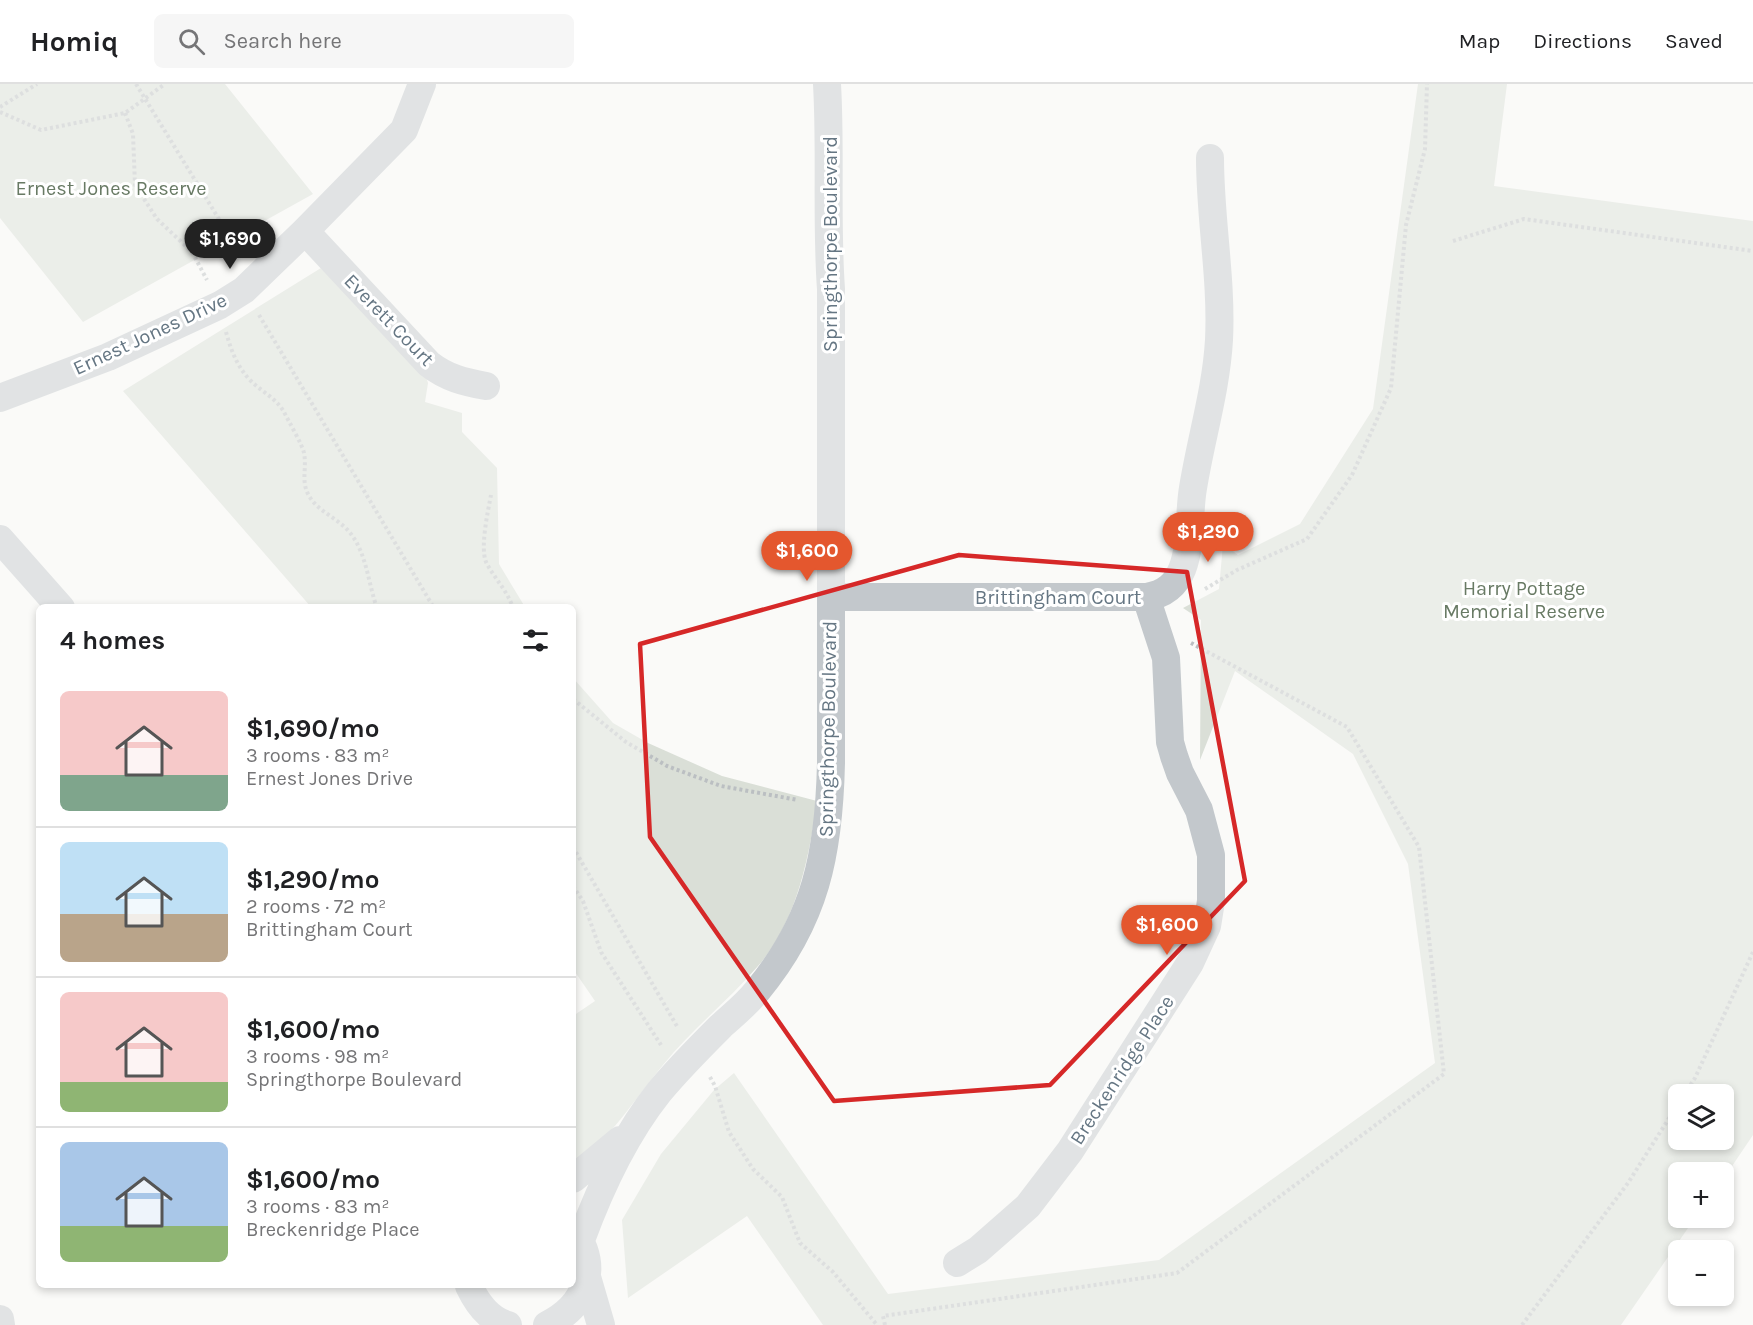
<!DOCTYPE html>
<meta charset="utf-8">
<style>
:root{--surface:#fff;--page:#f6f6f6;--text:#202124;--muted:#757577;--line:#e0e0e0;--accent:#e4572e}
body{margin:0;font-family:Karla,sans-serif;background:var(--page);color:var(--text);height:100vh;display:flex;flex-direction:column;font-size:22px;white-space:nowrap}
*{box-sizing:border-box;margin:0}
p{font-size:20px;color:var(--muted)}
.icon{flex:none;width:33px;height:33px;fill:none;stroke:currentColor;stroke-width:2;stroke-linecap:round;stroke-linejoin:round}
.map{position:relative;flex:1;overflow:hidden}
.drawer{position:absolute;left:36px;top:520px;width:540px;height:684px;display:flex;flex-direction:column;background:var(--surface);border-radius:9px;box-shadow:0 3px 9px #0003}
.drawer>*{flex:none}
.fabs{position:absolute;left:1668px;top:1000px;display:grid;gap:12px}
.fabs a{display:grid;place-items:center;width:66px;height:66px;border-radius:9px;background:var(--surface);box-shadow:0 3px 9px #0003;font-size:30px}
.price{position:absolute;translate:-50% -51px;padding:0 14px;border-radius:21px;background:var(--accent);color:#fff;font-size:20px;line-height:39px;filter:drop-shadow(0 2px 3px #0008)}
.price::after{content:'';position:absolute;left:50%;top:36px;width:18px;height:14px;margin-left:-9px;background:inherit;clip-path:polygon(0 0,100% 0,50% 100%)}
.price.active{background:#222;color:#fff}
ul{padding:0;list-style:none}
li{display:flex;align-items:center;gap:18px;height:150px;padding:0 24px}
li+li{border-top:2px solid var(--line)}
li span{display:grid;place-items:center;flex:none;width:168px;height:120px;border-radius:9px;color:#555}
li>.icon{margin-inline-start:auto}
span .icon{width:72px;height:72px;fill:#fffc;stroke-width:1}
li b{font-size:26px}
h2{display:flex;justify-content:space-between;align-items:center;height:72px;padding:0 24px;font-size:26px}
header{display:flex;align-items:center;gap:36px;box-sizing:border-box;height:84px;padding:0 30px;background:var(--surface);border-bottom:2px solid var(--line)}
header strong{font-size:28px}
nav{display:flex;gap:33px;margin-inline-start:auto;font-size:21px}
.search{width:420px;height:54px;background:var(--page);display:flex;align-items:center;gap:15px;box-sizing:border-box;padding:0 21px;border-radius:9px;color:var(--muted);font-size:22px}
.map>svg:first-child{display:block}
</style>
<header>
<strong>Homiq</strong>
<div class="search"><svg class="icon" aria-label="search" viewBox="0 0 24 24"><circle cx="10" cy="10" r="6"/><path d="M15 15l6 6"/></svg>Search here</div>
<nav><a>Map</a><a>Directions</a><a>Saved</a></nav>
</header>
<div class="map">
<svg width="1753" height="1241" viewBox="0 0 1753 1241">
<rect width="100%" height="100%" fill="#fafaf8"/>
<path fill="#dadfd7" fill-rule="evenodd" d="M0,0H225L313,110L83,238L0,134Z
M1418,0H1507L1494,102L1753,137V1051L1724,1094V1089H1678V1134H1695L1621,1241H823L747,1132L628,1214L622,1136L661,1070L714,1006L734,989L888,1210L1159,1176L1435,979L1408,780L1353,670L1235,587L1200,676L1201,536L1183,524L1219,505L1223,460L1238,471L1300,440L1373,325ZM1678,1011H1724V1056H1678Z
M321,184L426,293L428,299L425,318L462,329V348L497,384L499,480L525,523H311L123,307Z
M573,594L613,639L648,659L722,692L817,717C809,774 797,837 758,882C728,917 692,945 663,981C632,1019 611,1053 573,1084V932L595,917L573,885Z"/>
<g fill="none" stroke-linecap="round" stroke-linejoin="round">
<path stroke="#bbbfc2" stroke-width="4" stroke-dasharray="3 3" stroke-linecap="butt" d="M136,0L241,171
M0,23L37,0
M0,28L41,46L125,29L165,0
M125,29L133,50L135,101L157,135L192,168L207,196
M1453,157L1524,135L1753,167
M259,231L434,524
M226,248C231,266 237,283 251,297C262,308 276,314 284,328C288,336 303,362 304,369C307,384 301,396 308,410C317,428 339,434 351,450C367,471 368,499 377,524
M491,411C488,427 480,463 486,478C494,494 507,506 513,524
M1205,505L1237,486L1307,455L1352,391L1391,304L1406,141L1425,65L1427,0
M573,615L626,658L667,682L721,702L798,716
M573,763L678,944
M573,802L583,817L601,868L661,961
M710,993L715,1002L729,1048L753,1085L782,1113L800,1159L833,1188L877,1241
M1684,1011L1695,994L1753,868
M885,1241L883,1232L1177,1189L1444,990L1419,763L1347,643L1191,559
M1522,1241L1628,1099L1678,1020"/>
<path stroke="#c3c8cc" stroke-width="28" d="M305,147L429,280C447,294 464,298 486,302
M0,314L108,273L220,221L244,206L305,147L404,46L422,0
M0,455L61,524
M831,513H1146C1198,506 1186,443 1193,404C1201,354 1216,307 1219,256C1222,195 1210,135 1210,74
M573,1095L620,1056
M581,1156C600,1104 624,1052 659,1008C678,985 700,963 721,942C733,931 747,920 757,907C816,836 829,769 831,679V205C826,137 831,69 827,0
M957,1179L978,1166L1028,1122L1070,1067L1190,879L1207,842L1211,817V771L1199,726L1180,689L1174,672L1170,658L1166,574L1146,513
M587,1193L601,1241
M469,1202C477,1219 489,1236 508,1241
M0,1235L1,1241
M547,1241C587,1221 600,1183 573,1145"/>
</g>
<path d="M0 0H1753V1241H0ZM959,471L1187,488L1245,797L1050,1001L834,1017L650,753L640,560Z" fill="#fafaf8" fill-opacity=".55" fill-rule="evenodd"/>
<path fill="none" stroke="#d62828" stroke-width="4.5" stroke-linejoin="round" d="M959,471L1187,488L1245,797L1050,1001L834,1017L650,753L640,560Z"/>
<g text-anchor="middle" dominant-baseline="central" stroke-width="6" stroke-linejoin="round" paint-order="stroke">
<g font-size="20" fill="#687a64" stroke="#fff">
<text x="111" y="104">Ernest Jones Reserve</text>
<text x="1524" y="504">Harry Pottage<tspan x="1524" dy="23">Memorial Reserve</tspan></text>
</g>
<g font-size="20" fill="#657683" stroke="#fff">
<text transform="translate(830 160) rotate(-90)">Springthorpe Boulevard</text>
<text transform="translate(389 236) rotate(46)">Everett Court</text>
<text transform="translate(150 250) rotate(-25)">Ernest Jones Drive</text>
<text x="1058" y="513">Brittingham Court</text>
<text transform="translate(828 645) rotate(-89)">Springthorpe Boulevard</text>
<text transform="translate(1122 986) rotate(-57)">Breckenridge Place</text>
</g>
</g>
</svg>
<div class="fabs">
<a><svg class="icon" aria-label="layers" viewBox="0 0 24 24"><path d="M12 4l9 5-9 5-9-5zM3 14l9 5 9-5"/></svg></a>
<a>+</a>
<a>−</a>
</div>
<b class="price active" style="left:230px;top:186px">$1,690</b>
<b class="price" style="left:1208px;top:479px">$1,290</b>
<b class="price" style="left:807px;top:498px">$1,600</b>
<b class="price" style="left:1167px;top:872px">$1,600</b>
<section class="drawer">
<h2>4 homes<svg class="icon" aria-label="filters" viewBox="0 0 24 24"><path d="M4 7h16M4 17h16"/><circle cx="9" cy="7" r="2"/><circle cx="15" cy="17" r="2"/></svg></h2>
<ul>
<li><span style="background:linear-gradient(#f6c9c9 70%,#7fa58c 0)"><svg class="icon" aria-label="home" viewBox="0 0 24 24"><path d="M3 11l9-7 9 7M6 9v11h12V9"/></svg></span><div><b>$1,690/mo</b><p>3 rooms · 83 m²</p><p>Ernest Jones Drive</p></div></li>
<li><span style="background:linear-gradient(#bfe0f5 60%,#b9a48a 0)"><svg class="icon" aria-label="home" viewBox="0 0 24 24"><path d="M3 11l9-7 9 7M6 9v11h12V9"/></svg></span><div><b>$1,290/mo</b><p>2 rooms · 72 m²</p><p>Brittingham Court</p></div></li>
<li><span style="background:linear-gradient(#f6c9c9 75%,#8fb573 0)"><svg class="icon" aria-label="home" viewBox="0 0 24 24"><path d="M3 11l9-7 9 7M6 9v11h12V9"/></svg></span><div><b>$1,600/mo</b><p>3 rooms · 98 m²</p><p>Springthorpe Boulevard</p></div></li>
<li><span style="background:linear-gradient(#a9c7e8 70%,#8fb573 0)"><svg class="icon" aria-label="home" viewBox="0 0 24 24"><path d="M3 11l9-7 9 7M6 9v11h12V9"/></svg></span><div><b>$1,600/mo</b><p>3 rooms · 83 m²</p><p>Breckenridge Place</p></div></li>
</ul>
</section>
</div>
